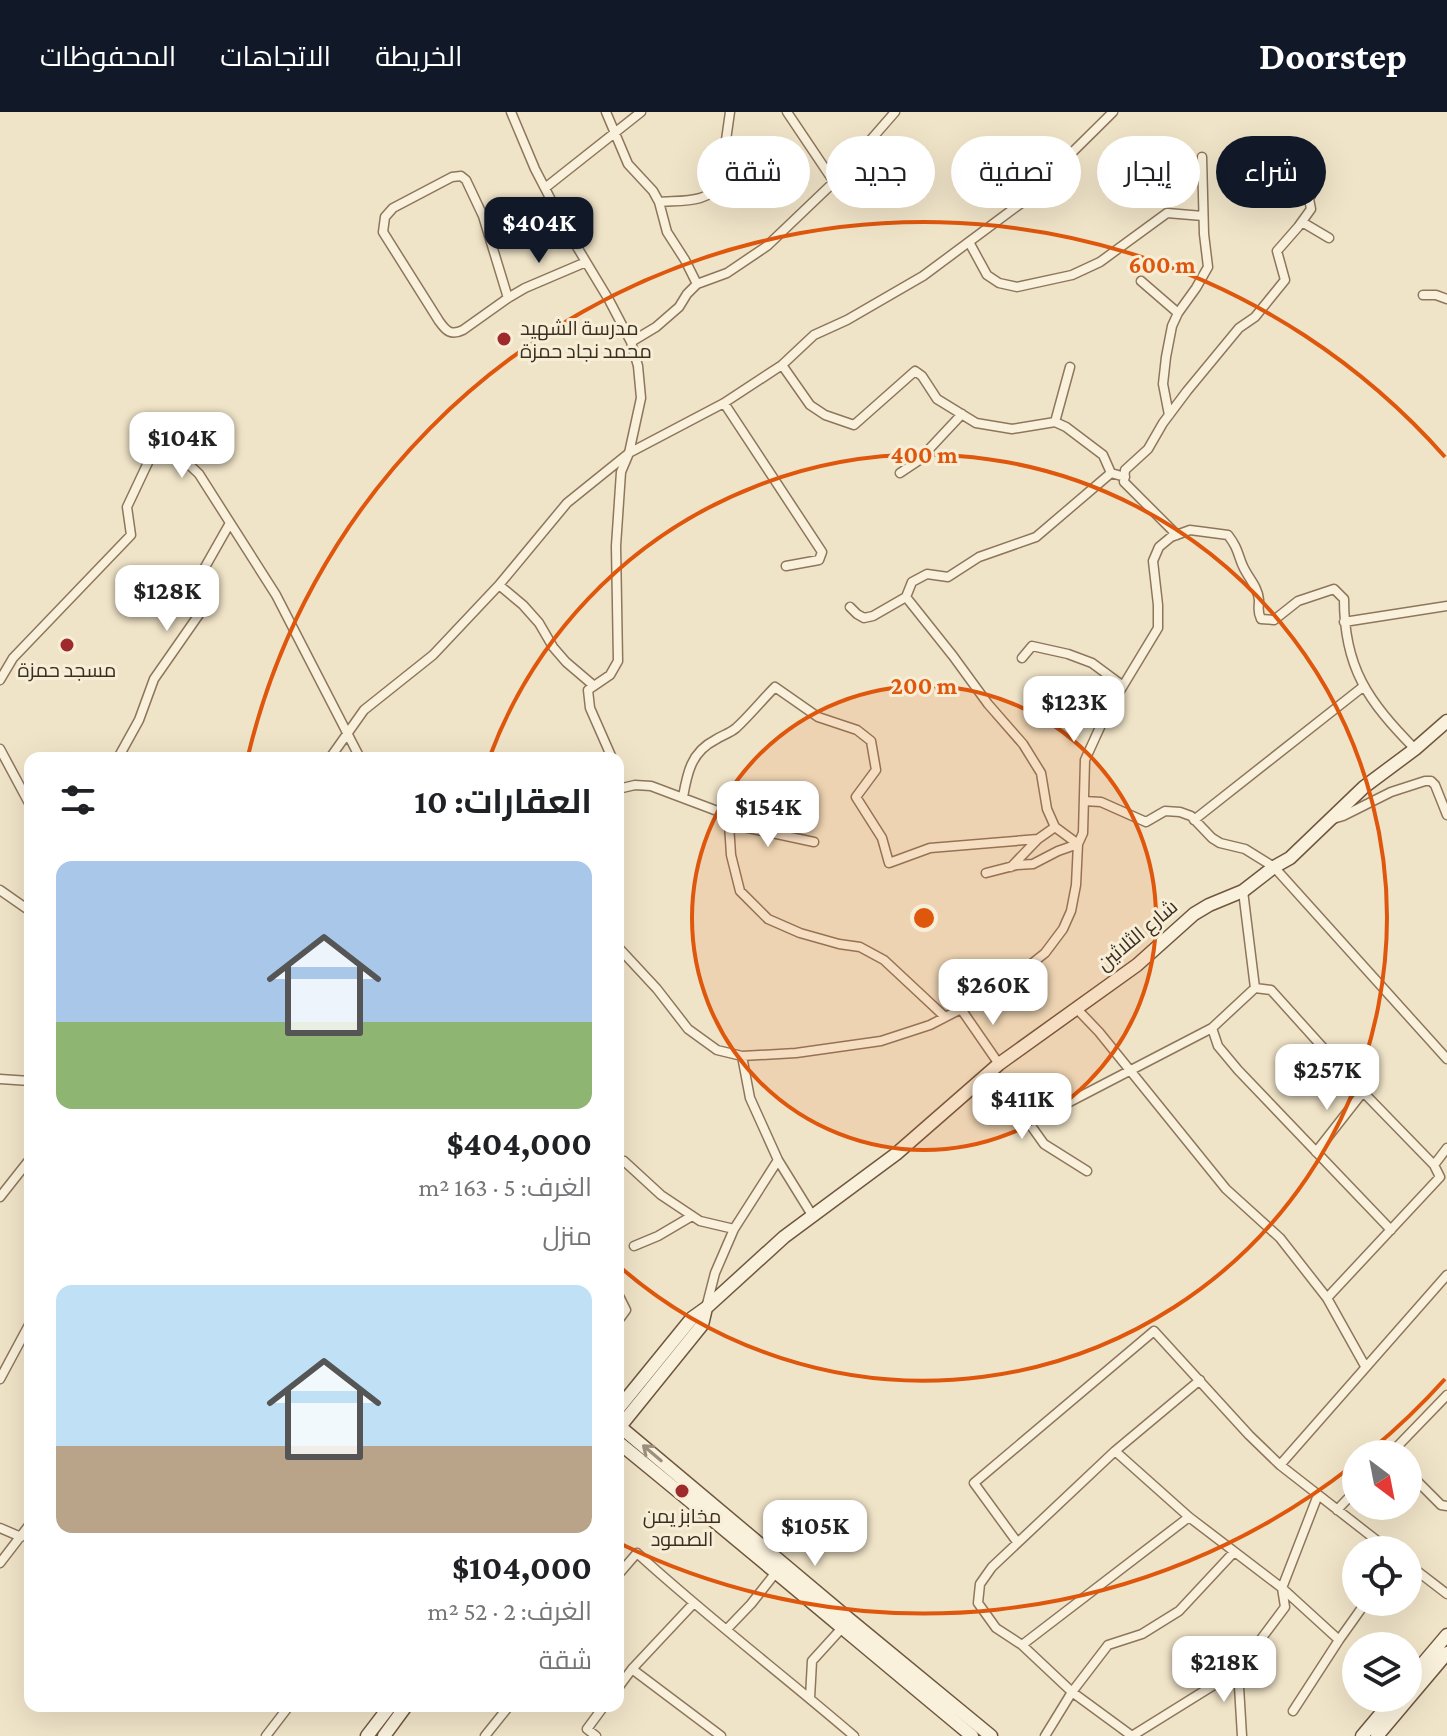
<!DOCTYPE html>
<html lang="ar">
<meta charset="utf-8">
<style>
:root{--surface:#fff;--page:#f6f6f6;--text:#202124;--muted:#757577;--accent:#111827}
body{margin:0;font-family:"Crimson Pro",Cairo,serif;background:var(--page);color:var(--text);direction:rtl;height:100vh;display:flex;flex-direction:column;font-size:30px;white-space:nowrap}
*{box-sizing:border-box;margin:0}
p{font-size:26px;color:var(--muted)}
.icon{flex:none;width:44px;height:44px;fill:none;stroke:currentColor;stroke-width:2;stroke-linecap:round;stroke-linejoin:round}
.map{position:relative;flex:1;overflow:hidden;direction:ltr}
.drawer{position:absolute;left:24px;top:640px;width:600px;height:960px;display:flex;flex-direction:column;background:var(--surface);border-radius:16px;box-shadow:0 8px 32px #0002;direction:rtl}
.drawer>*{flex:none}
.guide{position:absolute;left:648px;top:24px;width:678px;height:72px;direction:rtl;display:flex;gap:16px}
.needle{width:52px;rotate:148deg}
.tools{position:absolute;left:1342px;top:1328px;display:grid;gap:16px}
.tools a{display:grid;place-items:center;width:80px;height:80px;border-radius:50%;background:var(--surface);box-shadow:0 8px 32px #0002;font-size:40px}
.price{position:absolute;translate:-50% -68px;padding:0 18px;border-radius:16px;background:#fff;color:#222;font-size:26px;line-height:52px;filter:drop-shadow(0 2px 4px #0008)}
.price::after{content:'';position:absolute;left:50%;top:48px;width:24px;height:18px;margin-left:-12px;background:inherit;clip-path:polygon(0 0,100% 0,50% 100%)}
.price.selected{background:var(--accent);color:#fff}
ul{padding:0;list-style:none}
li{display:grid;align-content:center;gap:16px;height:424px;padding:0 32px}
li span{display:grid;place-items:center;height:248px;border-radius:16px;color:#555}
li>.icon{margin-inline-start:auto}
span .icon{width:144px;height:144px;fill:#fffc;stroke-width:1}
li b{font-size:34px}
h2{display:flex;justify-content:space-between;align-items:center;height:96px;padding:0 32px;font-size:34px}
.chip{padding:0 28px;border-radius:36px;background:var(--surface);box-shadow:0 8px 32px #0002;font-size:28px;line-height:72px}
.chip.selected{background:var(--accent);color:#fff}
header{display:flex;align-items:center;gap:48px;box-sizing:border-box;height:112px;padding:0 40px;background:var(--accent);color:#fff}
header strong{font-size:38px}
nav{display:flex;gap:44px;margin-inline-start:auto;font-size:28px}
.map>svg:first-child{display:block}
</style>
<header>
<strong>Doorstep</strong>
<nav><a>الخريطة</a><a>الاتجاهات</a><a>المحفوظات</a></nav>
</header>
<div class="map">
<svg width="1447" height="1624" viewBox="0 0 1447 1624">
<rect width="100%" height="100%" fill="#f0e4c8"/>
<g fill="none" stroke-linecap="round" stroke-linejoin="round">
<g stroke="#8d765c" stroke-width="11">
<path id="street" d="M511,0L535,57L565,115L609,188L631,230L638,254L641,286L629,341L621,360L616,434L618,549L610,563L588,578L590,596L612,646
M606,0L628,52L653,79L659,90L667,120L685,148L697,172
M787,0L834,70
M545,76L641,0
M659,90C680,88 710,92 720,70L730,0
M1302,110L1329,126
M969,130L987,163L999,171L1017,175L1072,163L1100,150L1167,101L1203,104
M1141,169L1178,201
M1423,183H1436L1447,187
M508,186L483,104L466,68L461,64L452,65L393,96L385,105L383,120L439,209C446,219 451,224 463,218L508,186L525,176L586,150
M631,230L656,215L679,195L687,182L697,172L727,161L767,134L834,70L895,0
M782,253L810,293L825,303L854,313L915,259L922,264L937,287L976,311L1012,317L1055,310
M1070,255L1055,310L1066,315L1103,343L1111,361L1125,365
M724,291L822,440L819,448L786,454
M1169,303L1163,272L1166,245L1172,214L1178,201L1196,176L1208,155L1204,122L1202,45
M900,361L918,349L962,302
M1177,423L1124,370L1125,358L1148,337L1163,311L1187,279L1239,216L1255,205L1285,168L1277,139L1298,115L1311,97L1309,87L1319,68
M499,473L523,493L539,511L553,535L566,550L593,573
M906,485L953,544L988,592L1023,632L1041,661L1047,697L1055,715
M850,495L857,502L864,506L873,504L906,485L912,470L927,462L948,465L979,445L1036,425L1111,361
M1344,510L1447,494
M1022,546L1032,534L1068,542L1092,551L1123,574
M0,568L13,546L131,423L127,395L160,325L199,362L276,483L360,646
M0,637L30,693
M118,646L139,608L154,567L200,501L192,478L230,411
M330,646L364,598L433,543L499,473L567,391L629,341L724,291L782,253L814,223L847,208L923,164L1020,92L1113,0
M618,677L635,673L651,674L720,700L727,706L729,712L731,743L740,779L768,807L800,821L839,832L860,835L884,848L944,904
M683,685C687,662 691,640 715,628C722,623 729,622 736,616C750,603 762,588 775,575L818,605L857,618L871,629L876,658L856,685L882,726L889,751L930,736L1038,727L1011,755
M1084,689L1101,690L1146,710L1165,699L1180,700L1191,704L1212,726L1220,731L1245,737L1274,755L1447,947
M1333,707L1343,704L1391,680L1425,669H1431L1435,673L1447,703
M1194,708L1364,574
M729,712L814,730
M1038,727L1055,715L1078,732
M986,761L1017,753L1033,752L1058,739L1078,732
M0,778L30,799
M618,835L657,877L688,917L717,938L742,944L796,941L881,929L930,913L961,897L1030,853L1045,841L1063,817L1071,799L1076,773L1078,732L1083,721L1085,648L1106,602L1158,516V493L1153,449L1159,435L1171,425L1190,418L1228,423C1237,435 1237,439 1242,452C1247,465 1258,474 1259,488C1259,497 1257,499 1261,507L1274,508L1298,489L1334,477L1344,487C1344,556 1368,589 1415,637
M1255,876L1271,878L1363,980L1434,1053
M1076,896L1099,920L1226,1077L1280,1126L1327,1186L1365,1254
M961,897L999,952
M1212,916L1218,934L1238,958L1391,1118
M742,944L750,986L778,1048L812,1103
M0,967L30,969
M975,974L1029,1011L1044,1032L1087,1059
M1029,1011L1212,916L1255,876L1243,779
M1316,1040L1363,980
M624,1049L661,1083L700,1109L734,1117
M0,1085L30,1047
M634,1134L658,1124L692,1104
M618,1182L626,1198L618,1209
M1327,1186L1440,1065L1434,1053L1447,1036
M706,1196L715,1161L734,1117L778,1048
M0,1267L30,1211
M1200,1268L1115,1339L992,1455L980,1472L978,1491L996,1516L1022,1533L1072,1580L1132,1624L1238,1558L1285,1495L1282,1476L1318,1383
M1115,1339L1189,1405L1282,1476L1339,1528
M1390,1342L1447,1283
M1280,1353L1447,1163
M1408,1360L1441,1393L1447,1394
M1337,1398L1356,1378
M0,1416L21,1425
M1017,1430L974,1371L1154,1219L1249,1323L1280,1353L1389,1438
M0,1451L30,1412
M1408,1452L1447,1482
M618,1463L637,1441C707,1505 782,1562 854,1624
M693,1492L632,1557L721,1624
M727,1517L751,1492L777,1459
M1022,1533L1189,1405
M1238,1558L1242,1624
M618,1576L632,1557
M810,1586L812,1549L842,1516
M1293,1599L1339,1528L1366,1490
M266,1624L289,1594
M485,1624L509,1594
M596,1624L587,1617L604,1594
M1045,1624L1072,1580L1108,1533L1142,1522L1179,1499L1234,1440"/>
</g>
<g stroke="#6f573f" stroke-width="15">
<path id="secondary" d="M618,1297L692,1206L706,1196L784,1125L896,1042L999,952L1137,853L1194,802L1209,793L1243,779L1274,755L1290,746L1364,675L1415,637L1447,609
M618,1313L849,1507L991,1624
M618,1317L702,1213L706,1196
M618,1330C737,1427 854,1526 972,1624
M1408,1569L1447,1523
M367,1624L390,1594
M384,1624L406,1594
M1362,1624L1394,1586
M1377,1624L1447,1541"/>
</g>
<use href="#street" stroke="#faf1dc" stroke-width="8"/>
<use href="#secondary" stroke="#faf1dc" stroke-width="12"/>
</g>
<defs><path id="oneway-shaft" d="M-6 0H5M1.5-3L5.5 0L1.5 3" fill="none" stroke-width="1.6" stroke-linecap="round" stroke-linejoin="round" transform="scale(2)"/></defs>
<use stroke="#9c907e" href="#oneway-shaft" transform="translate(652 1341) rotate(-140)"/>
<circle cx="924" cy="806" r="232" fill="#df570d" fill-opacity=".12"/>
<g fill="none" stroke="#df570d" stroke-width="4">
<circle cx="924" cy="806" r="232"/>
<path d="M490 644A463 463 0 1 1 620 1155"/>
<path d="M1445 1267A695 695 0 0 1 1371 1338M1352 1354A695 695 0 0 1 619 1431M248 644A695 695 0 0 1 1445 345"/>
</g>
<g fill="#9e2a2b" stroke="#f7eed8" stroke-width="3">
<circle cx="504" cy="227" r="8"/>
<circle cx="67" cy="533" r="8"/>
<circle cx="682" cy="1379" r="8"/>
</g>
<g text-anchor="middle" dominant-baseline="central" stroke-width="6" stroke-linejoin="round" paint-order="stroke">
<g font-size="20" fill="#3d2e20" stroke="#f7eed8">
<text x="520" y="216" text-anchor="start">مدرسة الشهيد<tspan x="520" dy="23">محمد نجاد حمزة</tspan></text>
<text x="67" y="558">مسجد حمزة</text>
<text x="682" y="1404">مخابز يمن<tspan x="682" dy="23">الصمود</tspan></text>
</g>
<g font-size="20" fill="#3d2e20" stroke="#f7eed8">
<text transform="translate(1137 823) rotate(-40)">شارع الثلاثين</text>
</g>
</g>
<circle cx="924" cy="806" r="12" fill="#df570d" stroke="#f7eed8" stroke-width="4"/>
<g font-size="24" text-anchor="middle" font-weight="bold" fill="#df570d" stroke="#f7eed8" stroke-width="6" stroke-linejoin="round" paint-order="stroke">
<text x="1162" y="161">600 m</text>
<text x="924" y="351">400 m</text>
<text x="924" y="582">200 m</text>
</g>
</svg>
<div class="tools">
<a><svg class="needle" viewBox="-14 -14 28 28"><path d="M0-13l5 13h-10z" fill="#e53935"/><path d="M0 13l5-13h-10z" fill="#757577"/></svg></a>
<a><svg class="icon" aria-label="locate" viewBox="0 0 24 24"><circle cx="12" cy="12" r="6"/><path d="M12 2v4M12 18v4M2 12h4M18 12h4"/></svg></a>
<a><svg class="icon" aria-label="layers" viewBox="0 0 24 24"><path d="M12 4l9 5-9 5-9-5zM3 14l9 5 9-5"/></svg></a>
</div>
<b class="price selected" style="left:539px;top:153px">$404K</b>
<b class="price" style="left:182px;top:368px">$104K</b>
<b class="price" style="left:167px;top:521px">$128K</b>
<b class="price" style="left:1074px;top:632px">$123K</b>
<b class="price" style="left:768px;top:737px">$154K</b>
<b class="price" style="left:993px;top:915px">$260K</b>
<b class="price" style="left:1327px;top:1000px">$257K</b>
<b class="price" style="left:1022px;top:1029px">$411K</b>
<b class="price" style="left:815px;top:1456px">$105K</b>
<b class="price" style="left:1224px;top:1592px">$218K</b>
<div class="guide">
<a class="chip selected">شراء</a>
<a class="chip">إيجار</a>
<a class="chip">تصفية</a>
<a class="chip">جديد</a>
<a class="chip">شقة</a>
</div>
<section class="drawer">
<h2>العقارات: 10<svg class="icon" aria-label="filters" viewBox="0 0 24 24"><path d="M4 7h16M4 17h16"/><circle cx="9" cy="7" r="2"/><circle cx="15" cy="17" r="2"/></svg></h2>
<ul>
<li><span style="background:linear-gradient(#a9c7e8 65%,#8fb573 0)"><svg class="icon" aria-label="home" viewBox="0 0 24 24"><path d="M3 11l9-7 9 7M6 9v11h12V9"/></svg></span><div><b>$404,000</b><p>الغرف: 5 · 163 m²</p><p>منزل</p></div></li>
<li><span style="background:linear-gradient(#bfe0f5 65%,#b9a48a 0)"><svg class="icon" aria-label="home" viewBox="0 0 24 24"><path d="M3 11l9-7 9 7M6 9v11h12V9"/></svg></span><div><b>$104,000</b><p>الغرف: 2 · 52 m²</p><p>شقة</p></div></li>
</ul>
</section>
</div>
